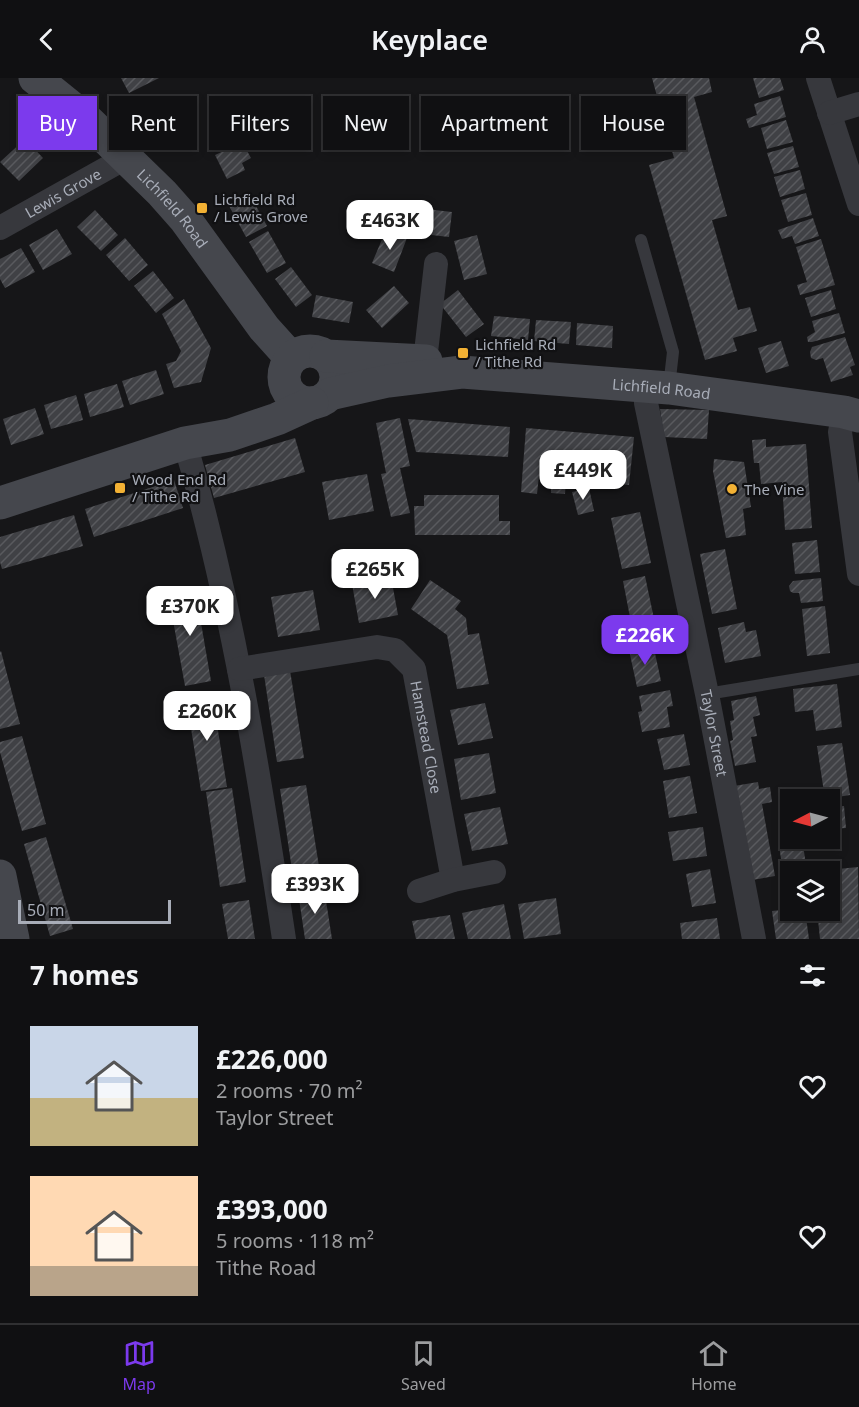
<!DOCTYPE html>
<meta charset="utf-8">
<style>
:root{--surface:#101012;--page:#19191b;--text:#f1f3f6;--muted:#9c9d9f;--line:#303032;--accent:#7c3aed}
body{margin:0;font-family:"Noto Sans",sans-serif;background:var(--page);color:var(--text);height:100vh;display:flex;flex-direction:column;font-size:22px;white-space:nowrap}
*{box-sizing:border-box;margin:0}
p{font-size:20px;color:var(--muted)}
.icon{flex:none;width:33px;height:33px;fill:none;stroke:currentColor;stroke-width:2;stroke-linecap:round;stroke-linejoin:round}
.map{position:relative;height:861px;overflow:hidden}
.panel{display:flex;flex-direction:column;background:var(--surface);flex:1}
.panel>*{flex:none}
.banner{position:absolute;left:18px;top:18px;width:824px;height:54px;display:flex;gap:12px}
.needle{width:39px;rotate:264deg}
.controls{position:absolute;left:780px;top:711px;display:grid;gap:12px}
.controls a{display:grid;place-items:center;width:60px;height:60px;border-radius:0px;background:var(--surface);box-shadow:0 3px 9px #0003,0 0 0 2px var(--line);font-size:30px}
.scale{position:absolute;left:18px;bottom:15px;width:153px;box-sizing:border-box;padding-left:6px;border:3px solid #a8adb8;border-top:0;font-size:16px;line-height:21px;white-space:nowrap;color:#a8adb8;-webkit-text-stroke:4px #111113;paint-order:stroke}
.price{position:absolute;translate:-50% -51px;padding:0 14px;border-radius:12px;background:#fff;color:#222;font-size:20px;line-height:39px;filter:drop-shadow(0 2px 3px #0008)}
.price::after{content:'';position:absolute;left:50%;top:36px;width:18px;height:14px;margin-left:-9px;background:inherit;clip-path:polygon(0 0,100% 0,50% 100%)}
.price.on{background:var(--accent);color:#fff}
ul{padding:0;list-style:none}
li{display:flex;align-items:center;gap:18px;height:150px;padding:0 30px}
li span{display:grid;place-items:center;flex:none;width:168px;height:120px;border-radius:0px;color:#555}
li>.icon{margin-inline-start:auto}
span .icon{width:72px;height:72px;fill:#fffc;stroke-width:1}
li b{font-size:26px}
h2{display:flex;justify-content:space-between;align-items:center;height:72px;padding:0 30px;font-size:26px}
.chip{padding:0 21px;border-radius:0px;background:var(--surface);box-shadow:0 3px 9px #0003,0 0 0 2px var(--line);font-size:21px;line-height:54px}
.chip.on{background:var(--accent);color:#fff}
header{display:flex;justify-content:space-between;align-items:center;height:78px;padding:0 30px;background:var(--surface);font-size:27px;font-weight:600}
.tabs{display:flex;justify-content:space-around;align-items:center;height:84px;border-top:2px solid var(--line);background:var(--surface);font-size:16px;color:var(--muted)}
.tabs a{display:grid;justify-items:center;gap:3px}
.tabs .on{color:var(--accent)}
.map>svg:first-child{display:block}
</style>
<header><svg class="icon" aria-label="back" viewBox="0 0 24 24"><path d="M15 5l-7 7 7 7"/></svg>Keyplace<svg class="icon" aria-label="person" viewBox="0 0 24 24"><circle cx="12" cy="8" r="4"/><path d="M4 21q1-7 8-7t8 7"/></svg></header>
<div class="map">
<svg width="859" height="861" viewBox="0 0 859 861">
<defs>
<pattern id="building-hatch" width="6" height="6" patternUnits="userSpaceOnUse" patternTransform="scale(1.5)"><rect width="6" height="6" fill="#404145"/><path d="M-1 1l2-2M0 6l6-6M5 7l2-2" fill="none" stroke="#595a5e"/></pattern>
</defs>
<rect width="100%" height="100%" fill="#161618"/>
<path fill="url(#building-hatch)" d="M121,0H159L129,15Z
M652,0H709L712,14L694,19L727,138L712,142L738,232L750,229L757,253L733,260L737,273L705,282L649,87L674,80Z
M753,0H780L784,12L759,20Z
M780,18L786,39L749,50L746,41L757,37L754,26Z
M786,42L793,64L767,71L761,50Z
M258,51L264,62L246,71L251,80L242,85L245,92L227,101L215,77L226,72L224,67Z
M25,61L43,80L19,103L0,84Z
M793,68L799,89L774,96L767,75Z
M800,92L805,111L780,119L774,99Z
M249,115L267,148L246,159L228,126Z
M806,115L812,137L788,144L781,122Z
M417,130L452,134L449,159L414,155Z
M95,132L118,157L101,173L77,149Z
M813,140L819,158L795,166L792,158L782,161L778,152Z
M57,151L72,176L43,192L29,167Z
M386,152L407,160L394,194L372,185Z
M268,153L286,185L267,195L249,164Z
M477,157L487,196L464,202L454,163Z
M125,160L148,187L129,203L106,177Z
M821,161L835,207L800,217L797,207L807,204L796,169Z
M21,170L35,194L5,210L0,201V181Z
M291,189L312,217L296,229L275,201Z
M153,193L174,220L156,235L134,208Z
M394,208L409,225L382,250L366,232Z
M458,212L484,246L466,259L440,226Z
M831,212L836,231L811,239L805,220Z
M316,217L353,224L349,245L312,239Z
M184,221L211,270L201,304L174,310L166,286L176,283L181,273L162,236Z
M839,235L845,255L812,264H808L807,259L815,254L812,243Z
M494,238L530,241L528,262L491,258Z
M536,242L571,244L569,266L534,263Z
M577,245L613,248L612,270L576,267Z
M845,259L855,287L850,289L853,297L831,304L823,280L816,282L811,280L810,274L812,269Z
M781,263L789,288L766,295L758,270Z
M156,292L164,316L130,327L122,303Z
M117,306L124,329L90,339L84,316Z
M76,317L83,342L51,351L44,327Z
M35,330L44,356L11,367L3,341Z
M660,331L709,332L707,361L664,359Z
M400,340L410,388L400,390L410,435L391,439L381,396L386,395L376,345Z
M408,341L510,349L508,379L416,374Z
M526,350L634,359L629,407L566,402L565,416L551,415L552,400L539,398L537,416L521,414Z
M295,360L305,394L214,420L205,387Z
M766,361V369L806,366L812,450L785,452L782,404L761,406L759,385H754L752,362Z
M714,381L744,384L751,429L743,431L746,457L726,460L713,393Z
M367,396L374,433L329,442L322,404Z
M174,402L183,430L94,459L85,431Z
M589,410L594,433L578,437L572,414Z
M424,417H499V443H510V457H415L414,428H424Z
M640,434L651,485L622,491L611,440Z
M74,437L83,468L2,491L0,484V459Z
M817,462L820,494L795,496L792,465Z
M725,471L737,531L712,536L700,476Z
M645,498L656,550L633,555L623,503Z
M391,499L398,537L359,545L352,506Z
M821,500L823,523L801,525L799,515H793L790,513L789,508L793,503Z
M430,502L461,523L455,531L466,540L468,557L479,555L489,606L457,611L447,557L411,531Z
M195,510L211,603L185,608L168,515Z
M313,512L320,552L278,559L271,519Z
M825,528L830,575L807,578L802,531Z
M744,544L746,554L756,552L761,578L725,585L718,550Z
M653,566L661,603L637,609L629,572Z
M1,573L20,646L0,651V574Z
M289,586L304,680L277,684L263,590Z
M837,606L842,649L816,653L813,632L795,634L793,611Z
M670,612L673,628L667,629L670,649L642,654L638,634L642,633L639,618Z
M212,615L227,709L201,713L186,619Z
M756,618L760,637L753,639L757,658L751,659L756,684L735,688L730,663L733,662L730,643L734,642L731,623Z
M485,625L493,660L458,667L450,632Z
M684,656L690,687L664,692L657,661Z
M22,658L46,746L22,753L0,674V664Z
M842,665L850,717L825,721L817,668Z
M489,675L496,715L461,722L454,681Z
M690,698L697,735L669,740L663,703Z
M758,704L759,711L770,709L772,724L762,726L775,798L752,802L734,708Z
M306,707L321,801L294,805L280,711Z
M232,710L246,804L220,809L206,714Z
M844,728L846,750L830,751V729Z
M500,729L508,766L472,773L464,736Z
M703,749L707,778L673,783L668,754Z
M46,759L73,851L50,858L24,766Z
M790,759V760H802L807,794H790V799L784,800L778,761Z
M858,789L859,861H820L817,832H830V829L842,827L838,791Z
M710,791L716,825L692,829L686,796Z
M324,810L332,861H305L298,814Z
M556,820L561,856L524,861L518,826Z
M249,822L255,861H228L222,826Z
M504,826L511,861H468L462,835Z
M790,831V832H805L809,861H776L772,833Z
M450,837L455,861H416L412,843Z
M717,840L720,861H682L680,845Z"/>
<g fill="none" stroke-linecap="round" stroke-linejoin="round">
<path stroke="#37383d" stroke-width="12" d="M641,162L673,274L669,309
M707,616L859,591"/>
<g stroke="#37383d" stroke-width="24">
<path d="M818,0L859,126"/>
<path d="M829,35L859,26"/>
<path id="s1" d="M0,150L127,79"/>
<path d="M425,283L436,186"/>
<path id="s2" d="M646,308V325L707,616L754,861"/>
<path d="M844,334L840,354L859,496"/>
<path d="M185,365C232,526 259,695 284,861"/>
<path id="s3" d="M239,591L377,569L395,572L414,591L453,802"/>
<path d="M419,813L453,802L494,794"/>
</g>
<g stroke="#45474d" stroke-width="33">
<path id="s4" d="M35,0L86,41L162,115L185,141L264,250L291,280"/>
<circle cx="310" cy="299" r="26"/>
<path d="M326,278L426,283"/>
<path id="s5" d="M330,316L388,303L462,294L669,310L844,334L859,338"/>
<path d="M0,425L185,365L230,357L277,341L312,325"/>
<path d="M0,798L13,861"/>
</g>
</g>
<g fill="#f2b134" stroke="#111113" stroke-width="2">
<rect x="196" y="124" width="12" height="12" rx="3"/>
<rect x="457" y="269" width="12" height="12" rx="3"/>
<rect x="114" y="404" width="12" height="12" rx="3"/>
<circle cx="732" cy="411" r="6"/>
</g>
<g text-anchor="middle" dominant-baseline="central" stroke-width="4.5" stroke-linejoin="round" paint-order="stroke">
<g font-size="15" fill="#a8adb8" stroke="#111113">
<text stroke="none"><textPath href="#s1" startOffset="72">Lewis Grove</textPath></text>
<text stroke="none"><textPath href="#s4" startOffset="190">Lichfield Road</textPath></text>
<text stroke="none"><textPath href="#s5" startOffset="334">Lichfield Road</textPath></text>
<text stroke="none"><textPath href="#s2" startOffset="354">Taylor Street</textPath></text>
<text stroke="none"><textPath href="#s3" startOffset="254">Hamstead Close</textPath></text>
</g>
<g font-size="15" fill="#a8adb8" stroke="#111113" text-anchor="start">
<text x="214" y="121">Lichfield Rd<tspan x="214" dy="17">/ Lewis Grove</tspan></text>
<text x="475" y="266">Lichfield Rd<tspan x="475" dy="17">/ Tithe Rd</tspan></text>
<text x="132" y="401">Wood End Rd<tspan x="132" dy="17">/ Tithe Rd</tspan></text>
<text x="744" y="411">The Vine</text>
</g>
</g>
</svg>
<div class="controls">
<a><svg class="needle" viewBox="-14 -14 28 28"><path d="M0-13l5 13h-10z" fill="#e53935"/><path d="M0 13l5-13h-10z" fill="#9c9d9f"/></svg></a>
<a><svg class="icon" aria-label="layers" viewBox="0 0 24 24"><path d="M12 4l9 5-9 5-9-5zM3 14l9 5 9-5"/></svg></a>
</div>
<div class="scale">50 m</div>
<b class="price" style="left:390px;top:173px">£463K</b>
<b class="price" style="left:583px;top:423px">£449K</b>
<b class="price" style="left:375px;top:522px">£265K</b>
<b class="price" style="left:190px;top:559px">£370K</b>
<b class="price on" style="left:645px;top:588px">£226K</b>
<b class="price" style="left:207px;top:664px">£260K</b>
<b class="price" style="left:315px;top:837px">£393K</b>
<div class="banner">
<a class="chip on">Buy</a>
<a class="chip">Rent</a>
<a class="chip">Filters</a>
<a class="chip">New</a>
<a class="chip">Apartment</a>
<a class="chip">House</a>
</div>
</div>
<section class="panel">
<h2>7 homes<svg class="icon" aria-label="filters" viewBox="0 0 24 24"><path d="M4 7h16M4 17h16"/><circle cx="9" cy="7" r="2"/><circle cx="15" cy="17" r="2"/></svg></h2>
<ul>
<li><span style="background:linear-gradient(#c9d6e8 60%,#c2b280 0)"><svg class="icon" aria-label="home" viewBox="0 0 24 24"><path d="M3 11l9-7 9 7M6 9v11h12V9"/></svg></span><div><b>£226,000</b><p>2 rooms · 70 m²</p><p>Taylor Street</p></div><svg class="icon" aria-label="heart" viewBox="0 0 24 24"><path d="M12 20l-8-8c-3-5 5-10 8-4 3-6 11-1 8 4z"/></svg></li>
<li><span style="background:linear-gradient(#ffd9b3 75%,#b9a48a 0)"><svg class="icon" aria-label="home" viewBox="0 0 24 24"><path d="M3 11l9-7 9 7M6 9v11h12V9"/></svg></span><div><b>£393,000</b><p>5 rooms · 118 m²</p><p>Tithe Road</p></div><svg class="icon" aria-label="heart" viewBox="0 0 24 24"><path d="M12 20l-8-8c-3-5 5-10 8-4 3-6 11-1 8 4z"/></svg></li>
</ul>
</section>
<nav class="tabs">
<a class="on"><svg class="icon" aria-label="map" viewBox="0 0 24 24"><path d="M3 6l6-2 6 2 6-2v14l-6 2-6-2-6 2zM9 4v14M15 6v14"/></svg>Map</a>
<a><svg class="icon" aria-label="saved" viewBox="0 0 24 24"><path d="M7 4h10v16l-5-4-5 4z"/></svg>Saved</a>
<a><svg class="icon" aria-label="home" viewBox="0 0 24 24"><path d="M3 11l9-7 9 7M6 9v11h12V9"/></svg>Home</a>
</nav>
